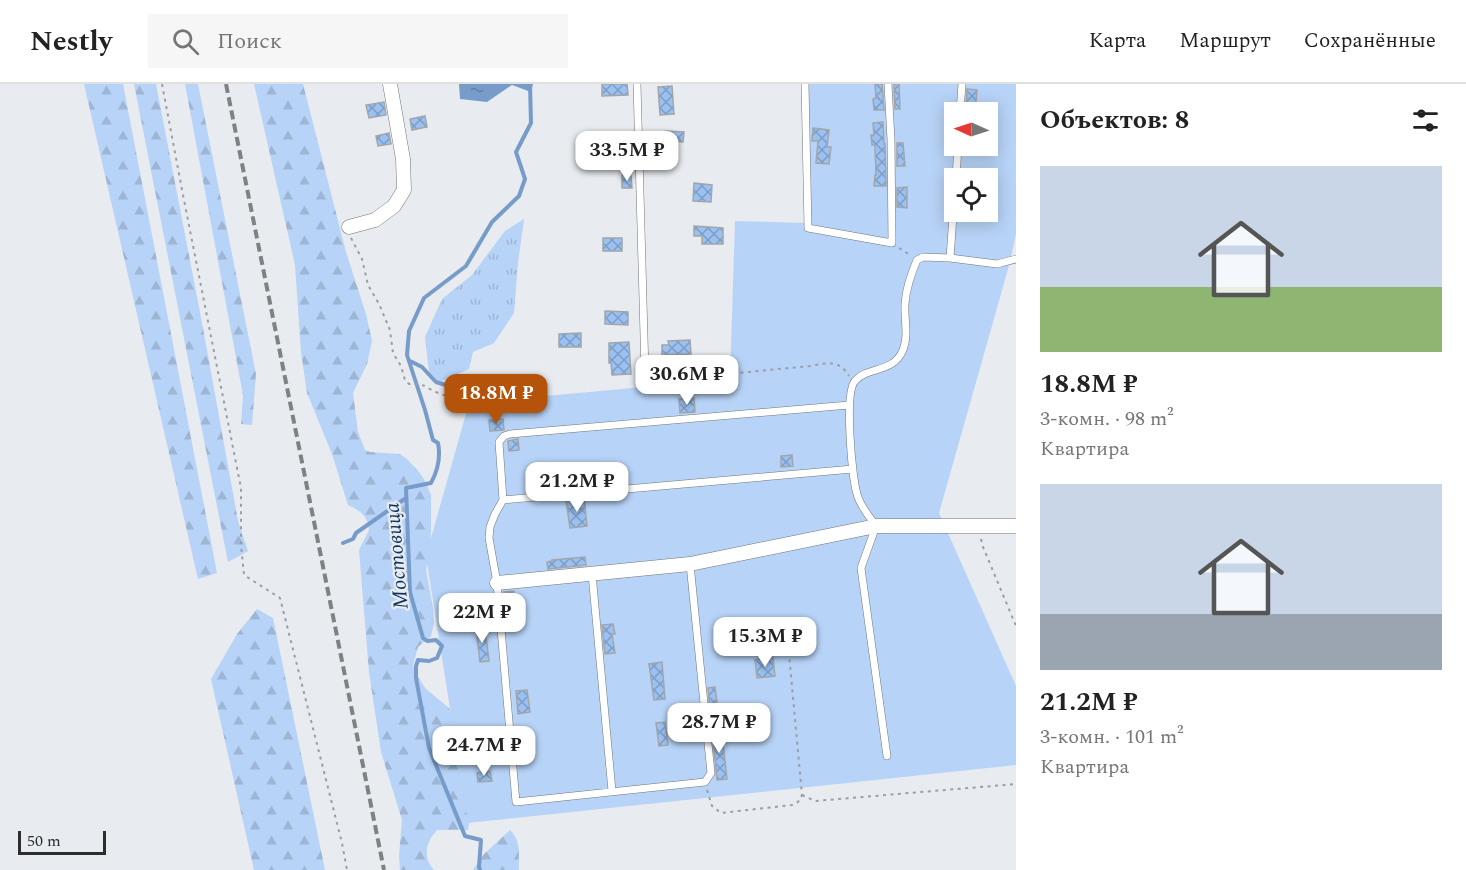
<!DOCTYPE html>
<html lang="ru">
<meta charset="utf-8">
<style>
:root{--surface:#fff;--page:#f6f6f6;--text:#222;--muted:#767676;--line:#e0e0e0;--accent:#b45309}
body{margin:0;font-family:Spectral,serif;background:var(--page);color:var(--text);height:100vh;display:flex;flex-direction:column;font-size:22px;white-space:nowrap}
*{box-sizing:border-box;margin:0}
p{font-size:20px;color:var(--muted)}
.icon{flex:none;width:33px;height:33px;fill:none;stroke:currentColor;stroke-width:2;stroke-linecap:round;stroke-linejoin:round}
.map{position:relative;flex:1;overflow:hidden}
.panel{display:flex;flex-direction:column;background:var(--surface);width:450px}
.panel>*{flex:none}
.needle{width:39px;rotate:273deg}
.tools{position:absolute;left:944px;top:18px;display:grid;gap:12px}
.tools a{display:grid;place-items:center;width:54px;height:54px;border-radius:0px;background:var(--surface);box-shadow:0 3px 15px #0003;font-size:30px}
.scale{position:absolute;left:18px;bottom:15px;width:88px;box-sizing:border-box;padding-left:6px;border:3px solid #2b2d2e;border-top:0;font-size:16px;line-height:21px;white-space:nowrap;color:#2b2d2e;-webkit-text-stroke:4px #e8ebef;paint-order:stroke}
.price{position:absolute;translate:-50% -51px;padding:0 14px;border-radius:12px;background:#fff;color:#222;font-size:20px;line-height:39px;filter:drop-shadow(0 2px 3px #0008)}
.price::after{content:'';position:absolute;left:50%;top:36px;width:18px;height:14px;margin-left:-9px;background:inherit;clip-path:polygon(0 0,100% 0,50% 100%)}
.price.current{background:var(--accent);color:#fff}
ul{padding:0;list-style:none}
li{display:grid;align-content:center;gap:12px;height:318px;padding:0 24px}
li span{display:grid;place-items:center;height:186px;border-radius:0px;color:#555}
li>.icon{margin-inline-start:auto}
span .icon{width:108px;height:108px;fill:#fffc;stroke-width:1}
li b{font-size:26px}
h2{display:flex;justify-content:space-between;align-items:center;height:72px;padding:0 24px;font-size:26px}
header{display:flex;align-items:center;gap:36px;box-sizing:border-box;height:84px;padding:0 30px;background:var(--surface);border-bottom:2px solid var(--line)}
header strong{font-size:28px}
nav{display:flex;gap:33px;margin-inline-start:auto;font-size:21px}
.search{width:420px;height:54px;background:var(--page);display:flex;align-items:center;gap:15px;box-sizing:border-box;padding:0 21px;border-radius:0px;color:var(--muted);font-size:22px}
main{display:flex;flex:1;min-height:0}
.map>svg:first-child{display:block}
</style>
<header>
<strong>Nestly</strong>
<div class="search"><svg class="icon" aria-label="search" viewBox="0 0 24 24"><circle cx="10" cy="10" r="6"/><path d="M15 15l6 6"/></svg>Поиск</div>
<nav><a>Карта</a><a>Маршрут</a><a>Сохранённые</a></nav>
</header>
<main>
<div class="map">
<svg width="1016" height="786" viewBox="0 0 1016 786">
<defs>
<pattern id="grass-tufts" width="24" height="20" patternUnits="userSpaceOnUse" patternTransform="scale(1.5)"><rect width="24" height="20" fill="#b7d3f7"/><path d="M3 7l-1-3M5 7V3M7 7l1-3M15 17l-1-3M17 17v-4M19 17l1-3" fill="none" stroke="#9eb5d4"/></pattern>
<pattern id="forest-firs" width="22" height="20" patternUnits="userSpaceOnUse" patternTransform="scale(1.5)"><rect width="22" height="20" fill="#b7d3f7"/><path d="M5 1l3.5 6h-7zM16 11l3.5 6h-7z" fill="#9eb5d4"/></pattern>
<pattern id="water-ripples" width="26" height="14" patternUnits="userSpaceOnUse" patternTransform="scale(1.5)"><rect width="26" height="14" fill="#779cca"/><path d="M2 4q2-2 4 0t4 0M15 11q2-2 4 0t4 0" fill="none" stroke="#6280a4"/></pattern>
<pattern id="building-cross-hatch" width="8" height="8" patternUnits="userSpaceOnUse" patternTransform="scale(1.5)"><rect width="8" height="8" fill="#9ac1f2"/><path d="M0 0l8 8M0 8l8-8" fill="none" stroke="#7e9dc4"/></pattern>
</defs>
<rect width="100%" height="100%" fill="#e8ebef"/>
<path fill="url(#grass-tufts)" d="M524,135L518,179L514,229L494,259L473,268L469,285L439,298L429,288L425,253L442,215L472,191L505,147Z"/>
<path fill="url(#forest-firs)" d="M84,0H123L217,489L198,495Z
M134,0H156L203,244L238,437L248,467L228,478Z
M185,0H198L256,290L252,341L241,340L243,311Z
M254,0H303L346,168L366,230L372,257L367,280L353,309L358,348L365,366L370,368L400,370L407,375L419,388L425,397L431,411V454L430,470L426,486L433,524L434,539L431,552L418,563L413,581L416,590L426,605L449,624L459,647L470,733L468,746H437C426,758 422,773 434,786H400L399,772L402,736L381,668L369,588L359,466L369,446C368,432 361,427 348,421L332,370L307,309L301,268L295,181Z
M257,525L273,534L325,786H254L211,595L237,550Z
M510,746C522,758 518,770 519,786H473L483,771Z"/>
<path fill="#b7d3f7" fill-rule="evenodd" d="M804,0H1016V150L1010,178L939,429L1016,602V681L468,739L426,472L469,319L730,295L735,137L805,139ZM954,28H987V62H954ZM954,94H987V128H954Z"/>
<path fill="url(#water-ripples)" d="M459,0H533L531,8L512,1L487,18L460,15Z"/>
<g fill="none" stroke-linecap="round" stroke-linejoin="round">
<path stroke="#779cca" stroke-width="4" d="M410,277L422,283L436,298L449,302
M343,459L353,455L356,449L406,414
M480,786L479,783L481,756L465,752L429,664L416,594V582L418,576L429,577L437,574L442,562L436,556L427,557L423,554L410,508L406,404L431,399C438,386 441,374 438,359L433,356L425,326L407,271L409,247L424,214L466,182L492,138L519,112L525,95L516,68L531,39L530,0"/>
</g>
<path fill="url(#building-cross-hatch)" stroke="#a3a6a9" stroke-width="1.5" d="M602,0H627L628,11L602,12Z
M875,0H882L884,26H874L873,15L876,14Z
M894,0H899L900,25H895Z
M672,2L674,30L660,31L658,3Z
M967,5L977,6L975,28H966Z
M384,18L386,31L369,34L366,21Z
M425,32L427,43L412,46L410,35Z
M883,38L884,60H885L886,102H874L875,91H876L875,61H872L871,51H874L873,39Z
M813,44L829,46L827,63H831L829,80L816,79L818,57H812Z
M666,47L684,48L683,58L665,57Z
M389,49L391,60L378,62L376,52Z
M608,50H629V71H608Z
M897,59H903L905,82H897Z
M622,91L631,92L632,104H622Z
M694,99L712,101L711,118L693,117Z
M907,103V124L897,123V104Z
M694,142L723,144V160H702V152H694Z
M603,154H622V167H603Z
M605,227L628,228V241L605,240Z
M581,249V263H559V250Z
M690,256L691,270L662,271V261H669L668,257Z
M629,258L631,290L612,291L611,279H609V259Z
M694,314L695,328L680,329L679,315Z
M503,335L504,346L490,347L489,336Z
M518,355L519,366L509,367L508,357Z
M792,371L793,382L781,383V372Z
M584,414L587,442L570,444L566,416Z
M585,473L586,481L548,485L547,478L552,477V476Z
M514,507L517,534L506,535L504,508Z
M613,540L615,550H612L615,569L605,570L602,541Z
M485,543L489,577L480,578L476,544Z
M773,574L775,592L757,594L755,576Z
M662,578L665,615L654,616L649,580Z
M715,603L718,625L710,626L708,604Z
M527,606L530,628L518,630L516,607Z
M665,638L668,661L659,662L656,639Z
M721,642L727,695L717,696L712,644Z
M528,648L532,675L520,676L517,649Z
M490,687L492,697L478,698L477,689Z"/>
<g fill="none" stroke-linecap="round" stroke-linejoin="round">
<g stroke="#727578" stroke-width="8">
<path id="service" d="M637,0L645,288
M805,0L808,144L892,159L891,56L888,0
M960,28L962,0
M956,94L958,62
M950,174L997,180L1016,175
M503,416L853,385
M690,480L711,689L705,698L516,718L497,499L489,454L490,443L495,430L503,416L499,358L504,352L510,350L849,321
M592,490L612,707
M887,672L861,484L876,442C869,432 860,422 857,410C852,393 844,309 855,297C867,282 893,290 903,266C909,251 904,236 905,220C906,205 911,190 917,176L923,173L950,174L954,118"/>
</g>
<g stroke="#727578" stroke-width="15">
<path id="minor" d="M349,143L375,136L394,122L404,106L403,75L390,0
M497,499L690,480L876,442H1016"/>
</g>
<path stroke="#9c9fa2" stroke-width="2" stroke-dasharray="3 4.5" stroke-linecap="butt" d="M162,0L183,111L241,404V461L244,491L280,514L342,759L347,786
M351,154L362,175L368,201L379,220L390,246L393,269L401,282L405,296L409,300C425,299 422,302 436,308C447,313 458,315 469,316
M899,164L910,171
M651,294L665,296L810,282C827,279 839,275 849,292
M981,455L983,463L1016,542
M707,706L712,722L721,729L792,721L798,718L802,711L789,570
M802,711L815,717L1016,700"/>
<use href="#service" stroke="#fff" stroke-width="7"/>
<use href="#minor" stroke="#fff" stroke-width="14"/>
<path stroke="#7f8183" stroke-width="4" stroke-dasharray="9 4.5" stroke-linecap="butt" d="M226,0L384,786"/>
</g>
<g text-anchor="middle" dominant-baseline="central" stroke-width="4.5" stroke-linejoin="round" paint-order="stroke">
<g font-size="21" font-style="italic" fill="#0d345f" stroke="#e8ebef">
<text transform="translate(397 472) rotate(-95)">Мостовица</text>
</g>
</g>
</svg>
<div class="tools">
<a><svg class="needle" viewBox="-14 -14 28 28"><path d="M0-13l5 13h-10z" fill="#e53935"/><path d="M0 13l5-13h-10z" fill="#767676"/></svg></a>
<a><svg class="icon" aria-label="locate" viewBox="0 0 24 24"><circle cx="12" cy="12" r="6"/><path d="M12 2v4M12 18v4M2 12h4M18 12h4"/></svg></a>
</div>
<div class="scale">50 m</div>
<b class="price" style="left:627px;top:98px">33.5M ₽</b>
<b class="price" style="left:687px;top:322px">30.6M ₽</b>
<b class="price current" style="left:496px;top:341px">18.8M ₽</b>
<b class="price" style="left:577px;top:429px">21.2M ₽</b>
<b class="price" style="left:482px;top:560px">22M ₽</b>
<b class="price" style="left:765px;top:584px">15.3M ₽</b>
<b class="price" style="left:719px;top:670px">28.7M ₽</b>
<b class="price" style="left:484px;top:693px">24.7M ₽</b>
</div>
<section class="panel">
<h2>Объектов: 8<svg class="icon" aria-label="filters" viewBox="0 0 24 24"><path d="M4 7h16M4 17h16"/><circle cx="9" cy="7" r="2"/><circle cx="15" cy="17" r="2"/></svg></h2>
<ul>
<li><span style="background:linear-gradient(#c9d6e8 65%,#8fb573 0)"><svg class="icon" aria-label="home" viewBox="0 0 24 24"><path d="M3 11l9-7 9 7M6 9v11h12V9"/></svg></span><div><b>18.8M ₽</b><p>3-комн. · 98 m²</p><p>Квартира</p></div></li>
<li><span style="background:linear-gradient(#c9d6e8 70%,#9aa5b1 0)"><svg class="icon" aria-label="home" viewBox="0 0 24 24"><path d="M3 11l9-7 9 7M6 9v11h12V9"/></svg></span><div><b>21.2M ₽</b><p>3-комн. · 101 m²</p><p>Квартира</p></div></li>
</ul>
</section>
</main>
